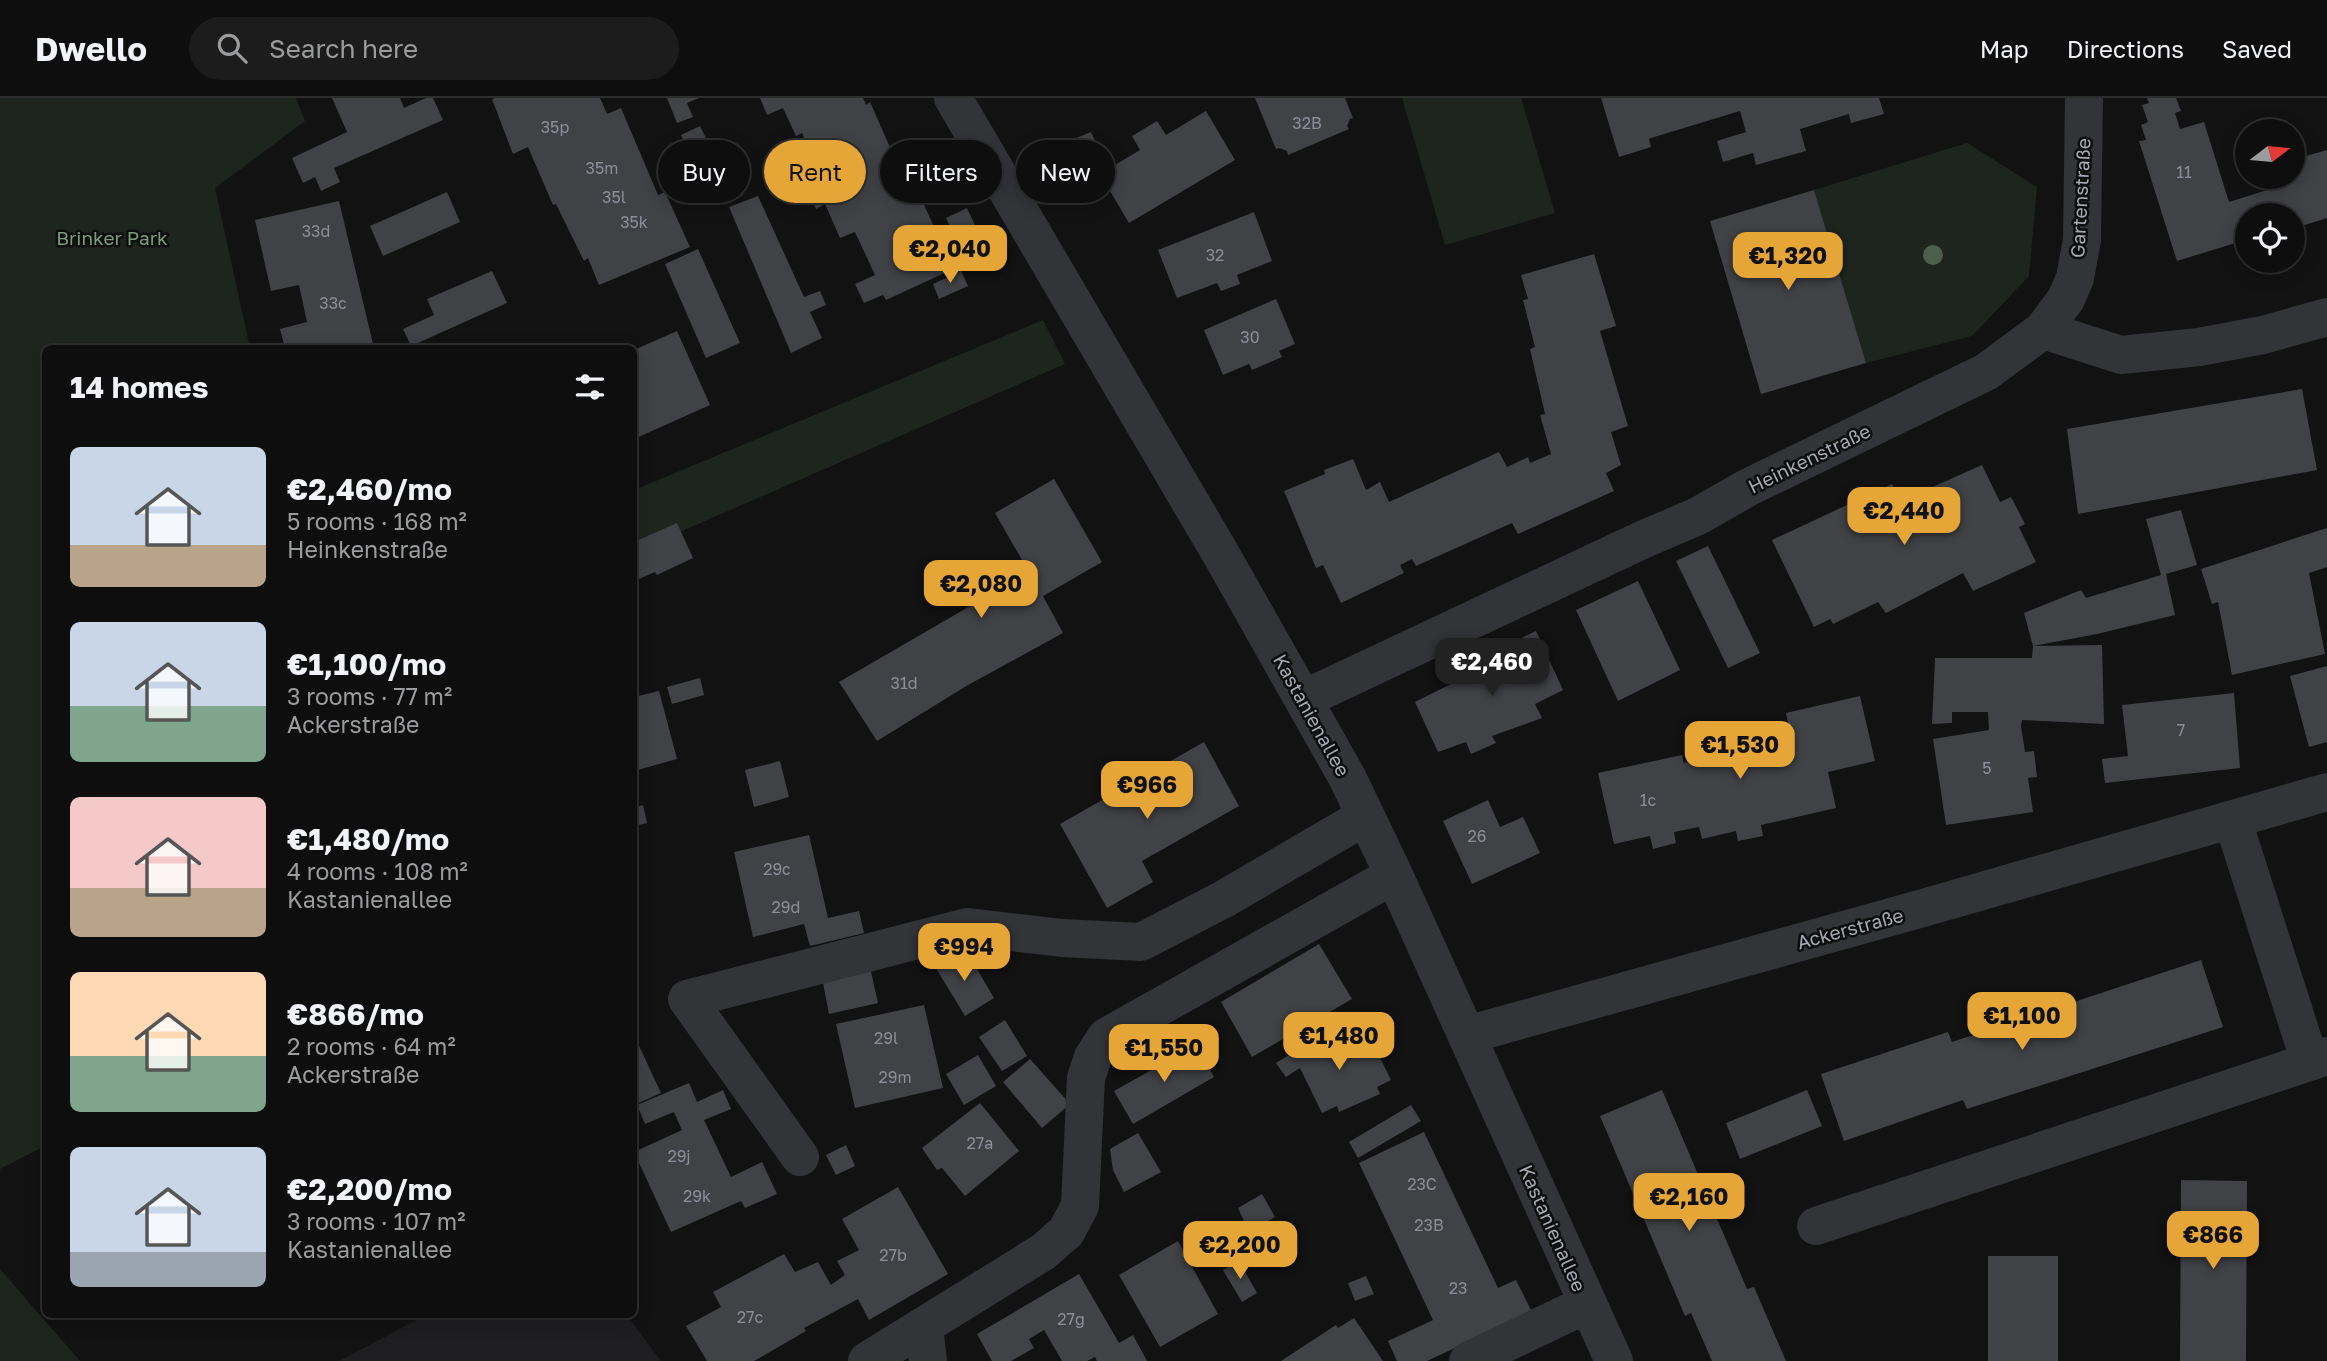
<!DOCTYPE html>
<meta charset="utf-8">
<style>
:root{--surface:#0e0e0e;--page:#1c1c1c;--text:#f1f3f6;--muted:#9b9c9e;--line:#2e2e2e;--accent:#e6a637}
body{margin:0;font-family:"Golos Text",sans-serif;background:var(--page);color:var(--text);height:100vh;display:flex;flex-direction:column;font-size:26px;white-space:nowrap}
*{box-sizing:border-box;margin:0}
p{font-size:23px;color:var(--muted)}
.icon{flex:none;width:38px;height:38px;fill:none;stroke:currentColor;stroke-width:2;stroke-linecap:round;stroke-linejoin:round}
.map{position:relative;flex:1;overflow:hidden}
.panel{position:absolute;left:42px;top:247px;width:595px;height:973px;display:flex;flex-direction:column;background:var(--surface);border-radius:10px;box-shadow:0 4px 18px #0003,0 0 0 2px var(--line)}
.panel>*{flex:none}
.banner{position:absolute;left:658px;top:42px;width:665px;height:63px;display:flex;gap:14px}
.needle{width:46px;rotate:74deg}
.fabs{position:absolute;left:2235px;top:21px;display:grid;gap:14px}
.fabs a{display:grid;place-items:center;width:70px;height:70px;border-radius:50%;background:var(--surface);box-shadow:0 4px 18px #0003,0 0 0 2px var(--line);font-size:35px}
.price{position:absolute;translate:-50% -60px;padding:0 16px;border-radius:14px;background:var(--accent);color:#111;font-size:23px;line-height:46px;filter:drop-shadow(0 2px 4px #0008)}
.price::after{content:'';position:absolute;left:50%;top:42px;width:21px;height:16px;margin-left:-10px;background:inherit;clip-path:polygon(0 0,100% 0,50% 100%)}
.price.active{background:#222;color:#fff}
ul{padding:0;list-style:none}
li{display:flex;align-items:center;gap:21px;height:175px;padding:0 28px}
li span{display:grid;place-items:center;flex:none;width:196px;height:140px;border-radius:10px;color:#555}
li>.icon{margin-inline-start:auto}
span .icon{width:84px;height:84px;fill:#fffc;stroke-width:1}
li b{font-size:30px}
h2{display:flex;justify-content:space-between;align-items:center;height:84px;padding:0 28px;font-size:30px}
.chip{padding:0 24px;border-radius:32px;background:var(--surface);box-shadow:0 4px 18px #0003,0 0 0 2px var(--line);font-size:24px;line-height:63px}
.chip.active{background:var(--accent);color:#111}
header{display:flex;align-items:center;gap:42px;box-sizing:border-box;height:98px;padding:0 35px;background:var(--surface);border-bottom:2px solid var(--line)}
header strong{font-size:33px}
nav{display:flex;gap:38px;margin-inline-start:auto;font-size:24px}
.search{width:490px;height:63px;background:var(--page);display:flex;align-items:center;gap:18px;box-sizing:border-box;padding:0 24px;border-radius:38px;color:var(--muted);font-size:26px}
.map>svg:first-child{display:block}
</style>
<header>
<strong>Dwello</strong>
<div class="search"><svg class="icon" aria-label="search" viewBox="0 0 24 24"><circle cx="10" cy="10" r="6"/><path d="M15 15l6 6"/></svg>Search here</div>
<nav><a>Map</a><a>Directions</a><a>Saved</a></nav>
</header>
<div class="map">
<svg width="2327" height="1263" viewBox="0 0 2327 1263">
<rect width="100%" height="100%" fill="#121213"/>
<path fill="#1e1e20" d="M428,1216H626L661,1263H339Z"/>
<path fill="#1e251f" d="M0,0H296L305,23L215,90L250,250H46L45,1048L0,1071Z
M1402,0H1521L1555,115L1445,147Z
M1967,45L2037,89L2029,178L1972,238L1866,265L1814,92Z
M1043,222L1065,266L634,454V392Z
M0,1171L80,1263H0Z"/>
<path fill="#414246" d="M332,0H400L404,10L426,0H433L443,22L334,70L340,84L321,93L315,79L303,85L292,60L347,34Z
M495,0H600L607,16L621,10L658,97L665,94L690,149L599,187L588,160L584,163L556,106L553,107L528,49L513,56L492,1Z
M667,0H699L687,5L693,19L677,25Z
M760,0H863L866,7L870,4L900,72L907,69L953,171L886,202L883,197L864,205L855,186L875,177L855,134L840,140L825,106L816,111L803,80L819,74L802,35L796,38L783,10L767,17Z
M1255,0H1345L1353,20L1350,21L1347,28L1349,31L1288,57L1287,53L1279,50L1276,51Z
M1601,0H1879L1884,16L1851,25L1849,16L1800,31L1806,53L1756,67L1753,55L1723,64L1717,43L1746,34L1740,13L1651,40L1649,41L1651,49L1619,59Z
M2147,0H2176L2181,13L2175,15L2180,31L2204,24L2229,104L2267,92L2263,79H2292V62L2327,52V120L2292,131V117H2247V137L2240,140L2242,143L2177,163L2139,43L2146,42L2141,27L2148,24L2142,7L2149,5Z
M1206,13L1235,62L1129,125L1100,76L1140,52L1132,38L1157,23L1166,37Z
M700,28L714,57L695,66L681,37Z
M1091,34L1099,52L1068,64L1062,46Z
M713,74L721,93L708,99L700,81Z
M1814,92L1866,265L1761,296L1710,123Z
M447,94L460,124L383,158L370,128Z
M758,98L804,199L820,193L826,207L810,214L822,240L791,255L729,109Z
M339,103L374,250H285L280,231L307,224L299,187L271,193L255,122Z
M967,110L980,138L959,148L946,120Z
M1254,114L1272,163L1237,177L1240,186L1221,193L1217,185L1177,200L1158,152Z
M698,151L740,245L706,260L665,166Z
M1594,156L1616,228L1600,233L1628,328L1611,334L1621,367L1606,375L1614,393L1518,436L1512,425L1416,468L1412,461L1400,467L1404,475L1341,505L1323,467L1316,470L1284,393L1325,376L1324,372L1353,361L1366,392L1380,384L1389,404L1499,354L1507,369L1528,359L1530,365L1551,356L1540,317L1545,316L1530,251L1535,249L1523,202L1528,201L1521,177Z
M492,173L507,205L411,248L403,231L434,217L427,201Z
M961,173L968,188L939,201L933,186Z
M1276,201L1295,246L1279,253L1282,259L1252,272L1249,266L1223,277L1204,232Z
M677,233L710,307L634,341V252Z
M2302,291L2317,372L2078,416L2067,331Z
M1982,367L2000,404L2011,399L2025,426L2019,429L2036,464L1973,493L1963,475L1886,515L1878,504L1833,526L1830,521L1814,529L1772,442L1892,386L1901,403Z
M1054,381L1102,464L1043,498L1063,535L968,587L877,643L839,584L1029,474L995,415Z
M2181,412L2197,467L2166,476L2175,517L2097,536L2033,548L2024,515L2081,492L2086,500L2161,477L2146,421Z
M677,425L693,460L657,477L655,474L634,483V444Z
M2327,430V469L2309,475L2325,556L2232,577L2218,504L2212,506L2201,471Z
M1708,448L1760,555L1728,570L1676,463Z
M1638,483L1680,572L1618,603L1576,512Z
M1536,533L1563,592L1535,606L1542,620L1492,638L1496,645L1471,656L1466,644L1438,654L1415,604L1511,556L1507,547Z
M2102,547L2104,626L2022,622L2021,628L2025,654L2034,653L2037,679L2028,680L2033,714L1946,727L1933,641L1989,632L1988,614H1952V625L1932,626L1935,560H2032L2033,548Z
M634,560L639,575L634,576Z
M2327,568V644L2309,649L2290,578Z
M700,580L704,597L672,606L667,589Z
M659,593L677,661L634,673V599Z
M2234,595L2240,670L2105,685L2102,661L2128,658L2122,607Z
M1860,598L1875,663L1828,674L1836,710L1761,727L1763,738L1738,743L1736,733L1702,741L1699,729L1674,734L1676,745L1653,751L1650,738L1614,746L1598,675L1682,657L1684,665L1791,640L1786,615Z
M1204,644L1239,708L1142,763L1153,784L1107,810L1060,726Z
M780,663L789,699L754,709L745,672Z
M1488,702L1500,729L1523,719L1540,755L1472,786L1443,723Z
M643,707L647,725L634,728V710Z
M809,737L828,820L859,813L864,835L810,848L804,826L753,839L734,754Z
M1319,846L1352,901L1252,959L1221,904Z
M960,852L970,868L974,866L994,900L965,918L934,867Z
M2201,862L2223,929L1967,1011L1963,1002L1844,1043L1821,976L1948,934L1952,944Z
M870,869L878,905L829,916L822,880Z
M924,907L943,990L855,1010L836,926Z
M1005,922L1027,958L1002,973L979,939Z
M1368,935L1391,982L1377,989L1380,996L1339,1014L1337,1008L1322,1015L1300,970L1286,979L1276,965L1316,940L1325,954Z
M634,937L661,995L634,1007Z
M1196,947L1214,979L1133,1026L1114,993Z
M978,957L996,988L964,1007L946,976Z
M1030,961L1070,1006L1042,1030L1003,984Z
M689,985L697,1004L723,992L731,1011L704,1022L731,1079L762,1064L777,1096L745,1110L741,1103L671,1134L634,1054L682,1032L674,1014L645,1026L637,1007Z
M1662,992L1747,1191L1754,1189L1786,1263H1712L1691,1215L1685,1218L1600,1018Z
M1807,992L1822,1028L1740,1061L1726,1025Z
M980,1005L1019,1053L965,1098L942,1070L937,1072L922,1050Z
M1411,1007L1421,1023L1358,1060L1349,1044Z
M1424,1034L1498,1190L1516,1182L1532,1214L1427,1263H1397L1388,1243L1433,1222L1359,1065Z
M1138,1035L1161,1074L1124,1094L1113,1072L1110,1051Z
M846,1047L855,1068L836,1077L826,1057Z
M2181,1082L2247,1083L2246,1263H2180Z
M898,1089L948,1176L869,1222L858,1201L804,1230L806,1233L754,1263H707L686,1228L721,1209L713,1194L784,1156L795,1174L818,1164L831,1187L845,1177L837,1163L859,1152L842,1121Z
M1262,1096L1275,1119L1249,1134L1238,1110Z
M1178,1143L1218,1216L1160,1249L1119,1177Z
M1988,1158H2058V1263H1988Z
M1239,1163L1257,1195L1242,1204L1223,1172Z
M1079,1176L1119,1245L1133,1237L1147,1263H1097L1095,1259L1087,1263H1062L1044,1232L1029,1241L1034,1250L1011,1263H992L977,1236Z
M1366,1178L1374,1196L1355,1203L1348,1185Z
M1354,1220L1383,1263H1281L1336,1227L1338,1230Z"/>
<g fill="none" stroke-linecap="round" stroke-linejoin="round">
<path stroke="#333438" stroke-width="38" d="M953,0L1222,458L1347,679L1394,777L1614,1263
M2043,232L2066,201L2075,180L2082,142L2084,0
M1304,601L1642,442L1698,418L1747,390L1986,274L2043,232L2121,257L2199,249L2263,237L2327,219
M2233,723L2310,964
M1467,937L1923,810L2327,694
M800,1059L687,901L968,829L1062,840L1141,844L1224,801L1366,718
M1816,1128L2327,958
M924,1228L928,1263
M867,1263L1043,1154L1066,1134L1080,1108L1086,980L1093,959L1106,939L1394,777
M1468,1263L1587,1206"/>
</g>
<circle fill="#4c5e4d" cx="1933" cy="157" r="10"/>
<g text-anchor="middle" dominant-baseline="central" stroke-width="5" stroke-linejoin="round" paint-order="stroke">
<g font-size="16" fill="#8b8f98">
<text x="1307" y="25">32B</text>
<text x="555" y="29">35p</text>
<text x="602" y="70">35m</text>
<text x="2184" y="74">11</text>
<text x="614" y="99">35l</text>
<text x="634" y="124">35k</text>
<text x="316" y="133">33d</text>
<text x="1215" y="157">32</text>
<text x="333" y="205">33c</text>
<text x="1250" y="239">30</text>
<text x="904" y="585">31d</text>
<text x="2181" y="632">7</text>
<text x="1987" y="670">5</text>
<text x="1648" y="702">1c</text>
<text x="1477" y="738">26</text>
<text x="777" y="771">29c</text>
<text x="786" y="809">29d</text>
<text x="886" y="940">29l</text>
<text x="895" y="979">29m</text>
<text x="980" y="1045">27a</text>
<text x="679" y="1058">29j</text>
<text x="1422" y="1086">23C</text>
<text x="697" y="1098">29k</text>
<text x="1429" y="1127">23B</text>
<text x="893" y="1157">27b</text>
<text x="1458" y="1190">23</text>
<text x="750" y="1219">27c</text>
<text x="1071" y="1221">27g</text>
</g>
<g font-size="19" fill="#a4a9b3" stroke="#0d0d0e">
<text transform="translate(2080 100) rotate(-87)">Gartenstraße</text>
<text transform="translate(1809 360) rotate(-26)">Heinkenstraße</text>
<text transform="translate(1312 617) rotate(61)">Kastanienallee</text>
<text transform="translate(1850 830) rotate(-15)">Ackerstraße</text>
<text transform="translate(1553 1130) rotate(66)">Kastanienallee</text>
</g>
<g font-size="19" fill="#7c9d7d" stroke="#0d0d0e">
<text x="112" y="139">Brinker Park</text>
</g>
</g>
</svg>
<div class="fabs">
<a><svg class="needle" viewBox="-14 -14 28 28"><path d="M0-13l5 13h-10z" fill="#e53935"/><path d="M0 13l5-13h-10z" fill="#9b9c9e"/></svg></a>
<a><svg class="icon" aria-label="locate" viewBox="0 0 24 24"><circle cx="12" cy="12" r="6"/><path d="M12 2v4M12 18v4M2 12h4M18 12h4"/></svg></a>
</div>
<b class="price" style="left:950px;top:187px">€2,040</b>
<b class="price" style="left:1788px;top:194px">€1,320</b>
<b class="price" style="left:1904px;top:449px">€2,440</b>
<b class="price" style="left:981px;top:522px">€2,080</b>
<b class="price active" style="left:1492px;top:600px">€2,460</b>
<b class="price" style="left:1740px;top:683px">€1,530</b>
<b class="price" style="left:1147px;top:723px">€966</b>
<b class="price" style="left:964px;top:885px">€994</b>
<b class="price" style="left:2022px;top:954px">€1,100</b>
<b class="price" style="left:1339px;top:974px">€1,480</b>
<b class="price" style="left:1164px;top:986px">€1,550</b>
<b class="price" style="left:1689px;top:1135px">€2,160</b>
<b class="price" style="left:2213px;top:1173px">€866</b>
<b class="price" style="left:1240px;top:1183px">€2,200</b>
<div class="banner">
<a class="chip">Buy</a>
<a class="chip active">Rent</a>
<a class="chip">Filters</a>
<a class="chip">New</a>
</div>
<section class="panel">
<h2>14 homes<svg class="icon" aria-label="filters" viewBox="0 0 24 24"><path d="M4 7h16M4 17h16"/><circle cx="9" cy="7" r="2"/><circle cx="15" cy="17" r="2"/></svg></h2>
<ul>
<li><span style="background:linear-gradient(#c9d6e8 70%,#b9a48a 0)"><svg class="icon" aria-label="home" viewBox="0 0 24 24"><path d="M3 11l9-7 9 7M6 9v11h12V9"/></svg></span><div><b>€2,460/mo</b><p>5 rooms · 168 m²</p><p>Heinkenstraße</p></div></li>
<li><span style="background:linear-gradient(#c9d6e8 60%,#7fa58c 0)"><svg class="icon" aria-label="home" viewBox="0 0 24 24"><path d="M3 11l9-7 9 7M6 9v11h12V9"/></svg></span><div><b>€1,100/mo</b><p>3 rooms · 77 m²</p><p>Ackerstraße</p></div></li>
<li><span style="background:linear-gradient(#f6c9c9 65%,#b9a48a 0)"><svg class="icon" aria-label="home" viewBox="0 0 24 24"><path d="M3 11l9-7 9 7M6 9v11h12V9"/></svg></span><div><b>€1,480/mo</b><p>4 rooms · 108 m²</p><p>Kastanienallee</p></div></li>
<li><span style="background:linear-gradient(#ffd9b3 60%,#7fa58c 0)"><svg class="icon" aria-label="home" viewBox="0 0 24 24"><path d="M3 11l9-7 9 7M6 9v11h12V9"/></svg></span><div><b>€866/mo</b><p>2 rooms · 64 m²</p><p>Ackerstraße</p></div></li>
<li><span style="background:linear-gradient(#c9d6e8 75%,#9aa5b1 0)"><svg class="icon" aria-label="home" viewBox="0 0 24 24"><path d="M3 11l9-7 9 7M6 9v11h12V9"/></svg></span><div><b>€2,200/mo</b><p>3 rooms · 107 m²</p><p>Kastanienallee</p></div></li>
</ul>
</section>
</div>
